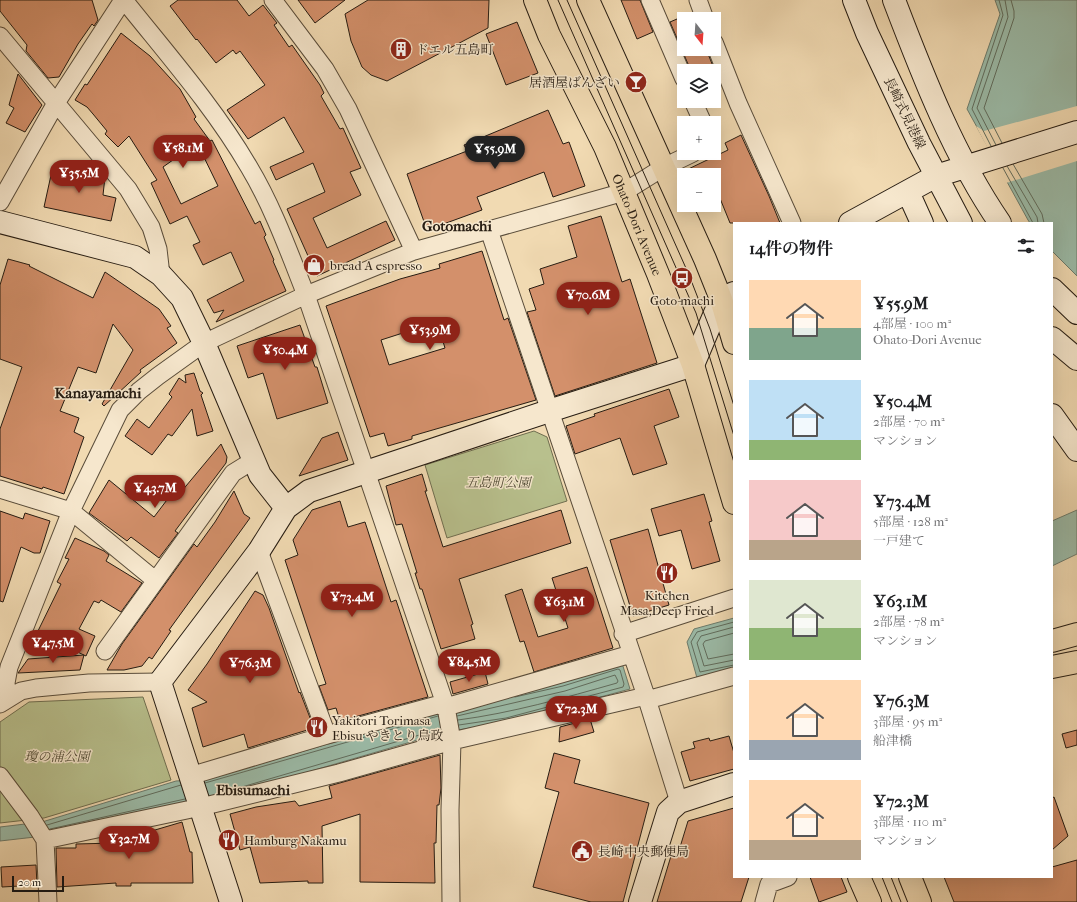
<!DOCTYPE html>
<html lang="ja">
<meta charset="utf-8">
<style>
:root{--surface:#fff;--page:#f2f2f2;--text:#202124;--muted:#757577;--accent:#8f2418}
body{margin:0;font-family:"IM FELL French Canon","Noto Serif JP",serif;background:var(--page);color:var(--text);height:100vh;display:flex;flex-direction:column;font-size:15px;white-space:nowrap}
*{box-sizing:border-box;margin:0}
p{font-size:13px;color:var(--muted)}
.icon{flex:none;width:22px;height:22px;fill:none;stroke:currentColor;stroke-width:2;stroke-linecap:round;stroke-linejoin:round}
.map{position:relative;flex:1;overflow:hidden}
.details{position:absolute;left:733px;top:222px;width:320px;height:656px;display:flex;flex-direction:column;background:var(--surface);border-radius:0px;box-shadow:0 4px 16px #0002}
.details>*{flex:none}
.needle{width:26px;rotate:163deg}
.tools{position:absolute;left:677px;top:12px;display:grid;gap:8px}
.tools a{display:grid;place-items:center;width:44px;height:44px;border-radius:0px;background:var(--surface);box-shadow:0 4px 16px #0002;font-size:20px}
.scale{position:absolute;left:12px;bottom:10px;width:52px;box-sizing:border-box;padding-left:4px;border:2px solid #261c12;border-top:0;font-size:11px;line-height:14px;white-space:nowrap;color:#261c12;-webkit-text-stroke:3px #f6e7cd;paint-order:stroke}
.price{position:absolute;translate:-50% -34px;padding:0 9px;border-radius:14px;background:var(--accent);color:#fff;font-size:13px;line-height:26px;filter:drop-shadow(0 1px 2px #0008)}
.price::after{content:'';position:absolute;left:50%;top:24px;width:12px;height:9px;margin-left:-6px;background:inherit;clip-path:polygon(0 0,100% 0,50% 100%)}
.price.selected{background:#222;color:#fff}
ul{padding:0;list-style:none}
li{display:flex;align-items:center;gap:12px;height:100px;padding:0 16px}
li span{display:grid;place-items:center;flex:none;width:112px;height:80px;border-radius:0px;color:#555}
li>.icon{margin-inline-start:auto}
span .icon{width:48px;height:48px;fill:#fffc;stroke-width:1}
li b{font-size:17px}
h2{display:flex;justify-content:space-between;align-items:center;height:48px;padding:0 16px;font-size:17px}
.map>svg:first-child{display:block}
</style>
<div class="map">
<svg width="1077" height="902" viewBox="0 0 1077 902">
<rect width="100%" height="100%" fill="#f1dab2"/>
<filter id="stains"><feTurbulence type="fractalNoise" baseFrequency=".005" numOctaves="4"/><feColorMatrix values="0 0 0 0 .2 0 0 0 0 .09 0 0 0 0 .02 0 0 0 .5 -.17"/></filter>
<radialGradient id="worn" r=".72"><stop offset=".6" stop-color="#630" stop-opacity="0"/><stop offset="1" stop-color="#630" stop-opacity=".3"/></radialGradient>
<path fill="#b8c08d" stroke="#6f6e50" d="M534,431L547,437L567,501L447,538L425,465Z
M143,697L171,780L44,818L0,823V722L29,702Z"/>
<path fill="#9bbba8" stroke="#6c7b6c" d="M995,0H1077V276L1052,251V223H1030L1028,220L967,109L1000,14Z
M1077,510V554L1052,566V521Z
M734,618V668L697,678L687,642L694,629Z
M622,663L630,689L507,722L445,732L215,799L35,837L0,841V827L42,822L176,781L208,779L455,707Z"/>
<path fill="#f1dab2" d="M1077,106V161L1006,183L976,126L984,131Z"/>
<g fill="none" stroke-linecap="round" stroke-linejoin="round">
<path stroke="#606c5d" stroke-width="1" d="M1002,143L984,108L1014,18V11L1011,0
M996,145L977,108L1008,17L1005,0
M991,146L972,109L1003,15L999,0
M1013,164L1042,214L1044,223
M1007,166L1037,217L1038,223
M1003,168L1033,223
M734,622L697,632L691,642L700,672L734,665
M734,627L701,636L697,643L704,666L734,660
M734,633L705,641L703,644L708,659L734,654
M457,716L565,691L615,675L618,681L617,683C564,698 512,713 458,720
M459,725L506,718L623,687L624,684L620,670L618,669L563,686L515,697
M205,783L438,716
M235,789L440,729
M47,825L181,785
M50,829L185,799"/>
</g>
<path fill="#d3906b" stroke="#261c12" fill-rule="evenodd" d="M0,0H92L98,20L94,26L92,24L78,44L59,77L48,78L26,51L27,45L0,11Z
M178,0H237L249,16L263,5L277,23L274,25L289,47L292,45L320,85L324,93L321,96L340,129L343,128L361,168L350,172L361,195L313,218L327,248L386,221L395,240L317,276L287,209L325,192L313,163L276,180L270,167L304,152L284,117L248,139L227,110L265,85L240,51L236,54L233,50L216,63L197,39L196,40L170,6Z
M298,0H345L315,23Z
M368,0H489L488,28L387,81L371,75L362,67L351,41L345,14Z
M621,0H640L653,32L637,39Z
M684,16V49H706L715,71H691L670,22Z
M517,22L538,73L506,85L486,34Z
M121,33L150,56L180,89L196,117L194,119L210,141L212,140L255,224L260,221L266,235L264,237L274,260L273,261L286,291L216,322L224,310L214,313L207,300L244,281L231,252L203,265L193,245L200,242L187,216L170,224L151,183L157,180L129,136L118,147L105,134L107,131L93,114L87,107L75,100L85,84L87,85ZM197,143L218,186L181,204L163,167Z
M18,74L42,105L25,132L6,123L14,108L9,105Z
M548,110L563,144L569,142L585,186L553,197L544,172L477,197L482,210L427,230L407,174L467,151L464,145Z
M741,135L769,196L780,223H730L717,191L714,193V175H681L680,173L728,150L725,143Z
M53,166L105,177L103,195L116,198L111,221L44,207Z
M601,216L622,282L630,279L657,363L555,396L527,312L536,310L529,289L544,284L540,269L577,257L568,226Z
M482,251L504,320L508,318L536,400L412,436V439L388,446L384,433L370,437L326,306L400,279L440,268L439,264ZM437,322L445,348L389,365L381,340Z
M8,259L30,265L29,266L93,298L105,272L159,309L171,326L167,328L177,343L140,370L141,372L104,406L102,404L133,350L113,324L96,373L78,367L60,411L79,418L74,432L84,437L64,494L43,487L42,489L0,476V429L22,367L0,359V285Z
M300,325L315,367H317L328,403L277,419L263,373L248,378L237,346Z
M194,373L200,391L203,393L201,395L213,431L197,436L192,409L172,436L168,434L152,455L125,436L137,419L149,428L172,397L169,394L179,378L186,383L185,375Z
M669,389L679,417L654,426L667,464L633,475L620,438L575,454L566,426L595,416L594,414Z
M338,432L348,460L299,476L322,438Z
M221,444L227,457L226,463L175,531L178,533L159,558L131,537L127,541L89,513L109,480L154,517L176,488L181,492Z
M422,474L427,491H425L443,547L561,510L571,543L459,579L473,624L471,625L475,639L441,649L422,589H420L415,573H417L402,524L396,525L386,486Z
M234,491L244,514L250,518L169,630L171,631L152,659L149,657L142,666L124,670H107L122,644L194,544L197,547L215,522Z
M704,494L712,521L709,522L720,561L692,569L681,530L659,536L651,509Z
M340,501L348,527L365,522L391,602L396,600L428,697L340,721L336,708L328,710L319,686L326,684L285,560L298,555L293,540L312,510Z
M0,511L23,519L25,513L50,521L40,553H34L21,547L3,602L0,601Z
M648,529L669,605L633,616L610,540Z
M75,538L104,551L109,555L106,561L142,583L121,612L101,600L99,603L94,601L79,629L95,636L86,656L37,633L61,584L57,582L69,559L65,558Z
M587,567L613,648L534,672L524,641L520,642L505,595L522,589L538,637L568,628L552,578Z
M255,591L263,595L269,608L299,693L300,692L314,728L248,748L244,734L203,747L192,708L207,702L188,690L207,664Z
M84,655L80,670L18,673L28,659Z
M485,672L488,684L453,694L450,682Z
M590,719L594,732L559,742L560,727Z
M1077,730V745L1066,748L1062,734Z
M729,736L734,753V769L690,781L681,752L695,748L693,742L709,738L710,741Z
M554,753L580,760L574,783L649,803L623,902H591L533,887L559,792L545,788Z
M440,755L441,788L439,805H437L436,843H434L435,883L360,882V814L322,826L323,883H308V881L260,883L250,847L240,850L230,814L256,807L295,801L299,806L332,798L329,786Z
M1054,797L1068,836L1052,850V798Z
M734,808V877H749L741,902H657L671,856L677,857L688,821Z
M182,822L190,852H192L193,883H131V886H116V883L57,887L56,848H76V844L115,843L114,836L135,835V831L155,830Z
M1077,860V902H954L944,877H1052V867Z
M36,865L37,885L2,887L1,867Z
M810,877H841L847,892L819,902Z"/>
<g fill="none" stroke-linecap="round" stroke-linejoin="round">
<g stroke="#594c3a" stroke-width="19">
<path id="street" d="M124,0C167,54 214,107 249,167C273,207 289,252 306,295L446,707L452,741L450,810L451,902
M273,0L325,69L348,109L414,251
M650,0L684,79
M698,0L705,19
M0,36L128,189L151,227L158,249L161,275
M714,42L738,103L792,223
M693,101L703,123
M0,202L56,103L123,0
M489,230L646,696L679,802
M0,489L71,511L155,580
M259,551L327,735
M623,634L734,598
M105,651L233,473L254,460
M8,698L6,683L9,667L71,511L120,410L139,391L158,376L204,343L306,295L414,251L624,192L664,167L693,153
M647,700L734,676
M0,704L21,691L36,688L89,683L160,682
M0,776L30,816L45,840L48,902
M190,776L327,735L437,705L446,707L631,654
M45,840L201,807L339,773L452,741L646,696
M764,902L769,884L788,877"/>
</g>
<g stroke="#261c12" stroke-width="24">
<path id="secondary" d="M854,0L867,33L919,143L961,223
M894,0C923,76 954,156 1000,223
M908,192L922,223
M0,222L135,257L161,275L182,298L204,343L260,475L286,508
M850,223L936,176L1077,132
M1052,289L1077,313
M1052,338L1077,359
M1052,415L1077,450
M231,902L160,682L259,551L286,508L309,491L549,411L693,365L721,299L734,293
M640,902L668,812L679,802L734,784"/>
</g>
<g stroke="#261c12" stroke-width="24">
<g id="highway">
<path id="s1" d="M535,0L549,35L605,147L658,274L693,365L734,503"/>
<path d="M588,0L705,259L721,299L734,343"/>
<path d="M1052,641L1077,634"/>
<path d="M1052,667L1077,662"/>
<path d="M859,877L870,902"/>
<path d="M910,877L920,902"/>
</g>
</g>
<use href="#street" stroke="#f6e7cd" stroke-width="17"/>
<use href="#secondary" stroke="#f6e7cd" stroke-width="22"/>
<use href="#highway" stroke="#f1dab2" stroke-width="22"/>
<path stroke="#261c12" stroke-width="1" d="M558,0L696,313L734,436
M567,0L689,275L710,329L734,406
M882,877L892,902
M891,877L901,902"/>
</g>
<defs>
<g id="building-disc" transform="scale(1.15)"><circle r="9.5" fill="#8f2418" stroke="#f6e7cd"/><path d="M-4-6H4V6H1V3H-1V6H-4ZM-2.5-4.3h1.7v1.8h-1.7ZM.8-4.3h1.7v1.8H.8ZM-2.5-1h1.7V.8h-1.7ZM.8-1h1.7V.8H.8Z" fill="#fff"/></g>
<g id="bar-disc" transform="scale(1.15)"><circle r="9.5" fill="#8f2418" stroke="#f6e7cd"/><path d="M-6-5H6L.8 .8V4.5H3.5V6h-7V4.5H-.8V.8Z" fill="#fff"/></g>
<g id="shop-disc" transform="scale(1.15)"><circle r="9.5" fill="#8f2418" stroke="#f6e7cd"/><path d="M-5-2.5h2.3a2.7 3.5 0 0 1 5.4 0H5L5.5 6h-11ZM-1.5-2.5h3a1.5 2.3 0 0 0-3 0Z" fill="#fff"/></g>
<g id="bus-disc" transform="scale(1.15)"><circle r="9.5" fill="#8f2418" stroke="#f6e7cd"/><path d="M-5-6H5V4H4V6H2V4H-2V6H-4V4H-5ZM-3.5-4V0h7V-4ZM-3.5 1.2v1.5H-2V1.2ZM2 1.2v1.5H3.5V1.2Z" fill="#fff"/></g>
<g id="restaurant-disc" transform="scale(1.15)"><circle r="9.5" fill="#8f2418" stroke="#f6e7cd"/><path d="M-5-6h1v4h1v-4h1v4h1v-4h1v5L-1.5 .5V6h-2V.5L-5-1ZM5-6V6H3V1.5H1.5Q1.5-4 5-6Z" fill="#fff"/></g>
<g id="civic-disc" transform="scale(1.15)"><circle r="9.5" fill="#8f2418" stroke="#f6e7cd"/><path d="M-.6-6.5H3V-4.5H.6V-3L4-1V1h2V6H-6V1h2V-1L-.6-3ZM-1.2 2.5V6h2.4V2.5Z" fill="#fff"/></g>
</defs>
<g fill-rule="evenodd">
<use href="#building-disc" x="401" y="49"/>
<use href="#bar-disc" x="636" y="82"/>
<use href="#shop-disc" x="314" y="265"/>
<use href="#bus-disc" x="682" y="278"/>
<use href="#restaurant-disc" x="667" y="573"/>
<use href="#restaurant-disc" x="317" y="727"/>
<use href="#restaurant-disc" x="229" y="840"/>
<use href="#civic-disc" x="582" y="851"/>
</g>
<g text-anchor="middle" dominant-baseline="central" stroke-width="3" stroke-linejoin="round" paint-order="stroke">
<g font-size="13" fill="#261c12" stroke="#f6e7cd" text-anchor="start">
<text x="416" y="49">ドエル五島町</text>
<text x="620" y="82" text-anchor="end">居酒屋ばんざい</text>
<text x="330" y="265">bread A espresso</text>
<text x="682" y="300" text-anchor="middle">Goto-machi</text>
<text x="667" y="595" text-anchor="middle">Kitchen<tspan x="667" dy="15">Masa,Deep Fried</tspan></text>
<text x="332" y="720">Yakitori Torimasa<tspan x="332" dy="15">Ebisu やきとり鳥政</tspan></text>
<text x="244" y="840">Hamburg Nakamu</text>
<text x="598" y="851">長崎中央郵便局</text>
</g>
<g font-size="13" fill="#261c12" stroke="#f6e7cd">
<text transform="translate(905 113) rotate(64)">長崎式見港線</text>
<text stroke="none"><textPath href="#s1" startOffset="247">Ohato-Dori Avenue</textPath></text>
</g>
<g font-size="13" font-style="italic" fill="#524d37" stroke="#f6e7cd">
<text x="498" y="482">五島町公園</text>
<text x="57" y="756">瓊の浦公園</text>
</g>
<g font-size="15" font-weight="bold" fill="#261c12" stroke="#f6e7cd">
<text x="457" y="226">Gotomachi</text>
<text x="98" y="393">Kanayamachi</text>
<text x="253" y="790">Ebisumachi</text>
</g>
</g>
<rect width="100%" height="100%" filter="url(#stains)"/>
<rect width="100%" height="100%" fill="url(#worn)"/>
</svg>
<div class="tools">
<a><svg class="needle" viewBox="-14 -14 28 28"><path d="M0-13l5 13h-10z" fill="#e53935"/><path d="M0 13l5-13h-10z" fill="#757577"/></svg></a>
<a><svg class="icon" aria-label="layers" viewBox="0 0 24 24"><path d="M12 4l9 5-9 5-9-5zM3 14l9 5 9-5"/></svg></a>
<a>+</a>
<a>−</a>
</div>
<div class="scale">20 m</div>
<b class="price" style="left:183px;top:169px">¥58.1M</b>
<b class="price selected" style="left:495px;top:170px">¥55.9M</b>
<b class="price" style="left:79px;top:194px">¥35.5M</b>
<b class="price" style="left:588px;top:316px">¥70.6M</b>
<b class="price" style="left:430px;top:351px">¥53.9M</b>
<b class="price" style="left:285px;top:371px">¥50.4M</b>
<b class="price" style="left:155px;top:509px">¥43.7M</b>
<b class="price" style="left:352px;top:618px">¥73.4M</b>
<b class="price" style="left:564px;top:623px">¥63.1M</b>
<b class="price" style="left:53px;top:664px">¥47.5M</b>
<b class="price" style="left:469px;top:683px">¥84.5M</b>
<b class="price" style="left:250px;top:684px">¥76.3M</b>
<b class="price" style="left:576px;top:730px">¥72.3M</b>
<b class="price" style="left:129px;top:860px">¥32.7M</b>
<section class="details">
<h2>14件の物件<svg class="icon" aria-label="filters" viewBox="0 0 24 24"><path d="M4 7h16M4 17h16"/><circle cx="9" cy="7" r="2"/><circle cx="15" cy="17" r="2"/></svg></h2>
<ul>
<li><span style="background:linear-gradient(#ffd9b3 60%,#7fa58c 0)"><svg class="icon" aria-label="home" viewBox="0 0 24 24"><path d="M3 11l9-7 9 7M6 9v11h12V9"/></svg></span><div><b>¥55.9M</b><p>4部屋 · 100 m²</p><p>Ohato-Dori Avenue</p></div></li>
<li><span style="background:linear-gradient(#bfe0f5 75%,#8fb573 0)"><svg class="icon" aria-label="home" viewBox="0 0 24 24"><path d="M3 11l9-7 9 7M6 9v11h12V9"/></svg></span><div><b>¥50.4M</b><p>2部屋 · 70 m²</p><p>マンション</p></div></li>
<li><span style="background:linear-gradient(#f6c9c9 75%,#b9a48a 0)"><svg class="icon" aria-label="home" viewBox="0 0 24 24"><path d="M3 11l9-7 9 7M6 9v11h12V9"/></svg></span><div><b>¥73.4M</b><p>5部屋 · 128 m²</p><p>一戸建て</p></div></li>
<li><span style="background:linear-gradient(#dfe7d0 60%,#8fb573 0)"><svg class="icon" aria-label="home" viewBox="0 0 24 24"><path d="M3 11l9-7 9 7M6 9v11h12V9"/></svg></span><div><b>¥63.1M</b><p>2部屋 · 78 m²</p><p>マンション</p></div></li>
<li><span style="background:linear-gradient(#ffd9b3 75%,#9aa5b1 0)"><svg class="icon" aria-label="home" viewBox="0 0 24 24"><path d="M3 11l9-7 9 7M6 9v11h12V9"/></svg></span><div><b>¥76.3M</b><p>3部屋 · 95 m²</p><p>船津橋</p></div></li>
<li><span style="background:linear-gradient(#ffd9b3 75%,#b9a48a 0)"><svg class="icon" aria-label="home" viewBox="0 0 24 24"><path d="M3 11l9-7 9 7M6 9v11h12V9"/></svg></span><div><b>¥72.3M</b><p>3部屋 · 110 m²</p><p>マンション</p></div></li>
</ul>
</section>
</div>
